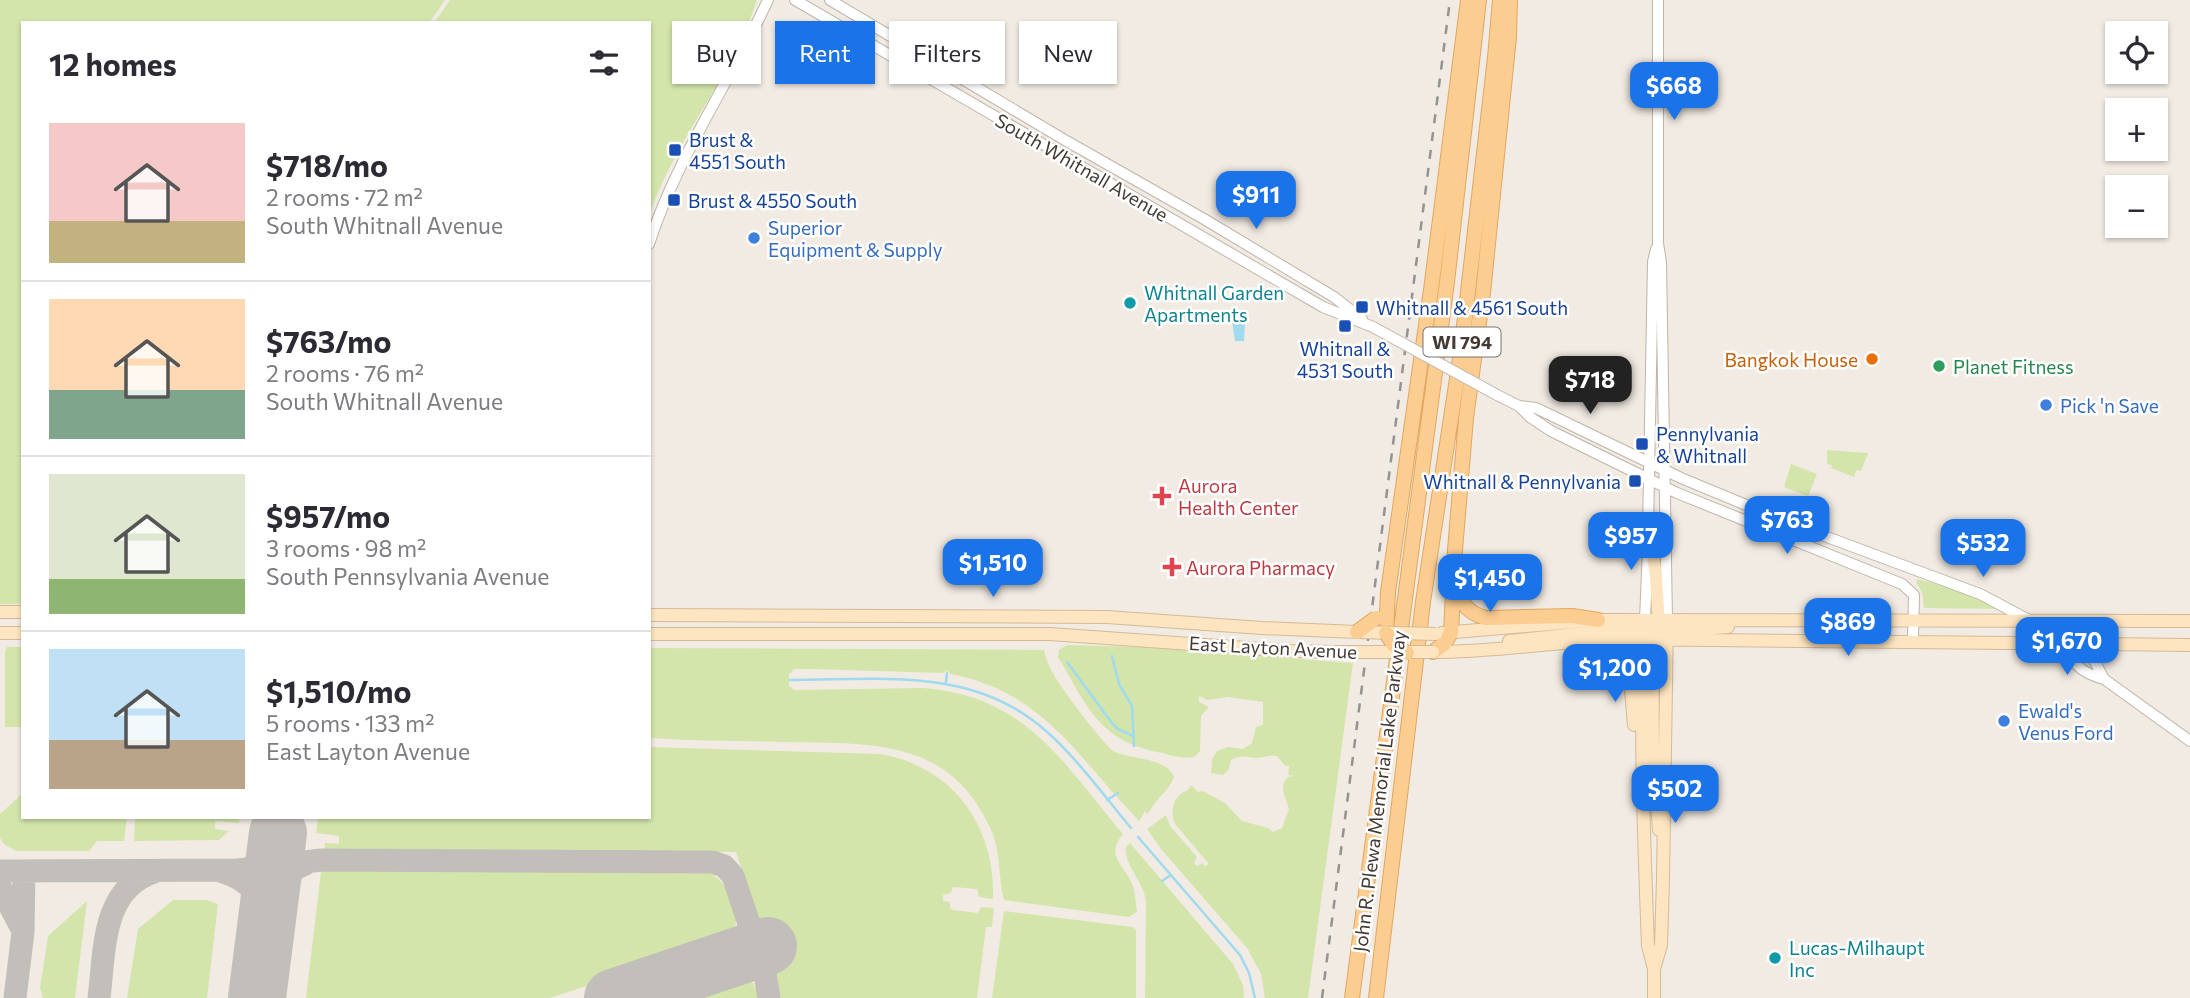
<!DOCTYPE html>
<meta charset="utf-8">
<style>
:root{--surface:#fff;--page:#f7f7f7;--text:#2b2b33;--muted:#7c7c81;--line:#e1e1e2;--accent:#1a73e8}
body{margin:0;font-family:Commissioner,sans-serif;background:var(--page);color:var(--text);height:100vh;display:flex;flex-direction:column;font-size:26px;white-space:nowrap}
*{box-sizing:border-box;margin:0}
p{font-size:23px;color:var(--muted)}
.icon{flex:none;width:38px;height:38px;fill:none;stroke:currentColor;stroke-width:2;stroke-linecap:round;stroke-linejoin:round}
.map{position:relative;flex:1;overflow:hidden}
.details{position:absolute;left:21px;top:21px;width:630px;height:798px;display:flex;flex-direction:column;background:var(--surface);border-radius:0px;box-shadow:0 2px 5px #0004}
.details>*{flex:none}
.hud{position:absolute;left:672px;top:21px;width:665px;height:63px;display:flex;gap:14px}
.tools{position:absolute;left:2105px;top:21px;display:grid;gap:14px}
.tools a{display:grid;place-items:center;width:63px;height:63px;border-radius:0px;background:var(--surface);box-shadow:0 2px 5px #0004;font-size:35px}
.price{position:absolute;translate:-50% -60px;padding:0 16px;border-radius:14px;background:var(--accent);color:#fff;font-size:23px;line-height:46px;filter:drop-shadow(0 2px 4px #0008)}
.price::after{content:'';position:absolute;left:50%;top:42px;width:21px;height:16px;margin-left:-10px;background:inherit;clip-path:polygon(0 0,100% 0,50% 100%)}
.price.active{background:#222;color:#fff}
ul{padding:0;list-style:none}
li{display:flex;align-items:center;gap:21px;height:175px;padding:0 28px}
li+li{border-top:2px solid var(--line)}
li span{display:grid;place-items:center;flex:none;width:196px;height:140px;border-radius:0px;color:#555}
li>.icon{margin-inline-start:auto}
span .icon{width:84px;height:84px;fill:#fffc;stroke-width:1}
li b{font-size:30px}
h2{display:flex;justify-content:space-between;align-items:center;height:84px;padding:0 28px;font-size:30px}
.tag{padding:0 24px;border-radius:0px;background:var(--surface);box-shadow:0 2px 5px #0004;font-size:24px;line-height:63px}
.tag.active{background:var(--accent);color:#fff}
.map>svg:first-child{display:block}
</style>
<div class="map">
<svg width="2190" height="998" viewBox="0 0 2190 998">
<rect width="100%" height="100%" fill="#f1ebe3"/>
<path fill="#d4e5ac" d="M0,0H445L429,23H23V604H0Z
M450,0H757C732,77 675,139 649,216V23H434Z
M1827,450L1868,453L1861,471L1856,470L1854,477L1831,468L1832,465L1827,464Z
M1791,464L1817,474L1808,496L1784,487Z
M1917,579L1960,590L1999,609L1924,608L1922,592L1916,582Z
M1067,645L1139,647L1353,663L1308,998H1265L1261,974L1247,948L1161,849L1147,829L1166,815L1170,826L1197,857L1194,863L1197,866L1202,863L1205,866L1209,864L1175,824C1169,811 1174,794 1188,790L1191,785L1198,792L1203,791L1225,803L1242,821L1268,828L1273,832L1282,828L1289,809C1286,798 1278,786 1288,777L1294,776L1288,775L1289,766H1285L1277,756C1269,755 1266,757 1259,758C1247,759 1245,753 1231,760L1229,769L1223,775L1211,773L1212,759L1217,751L1228,747L1243,749L1252,743L1256,727L1263,725V702L1228,697L1207,700L1199,696V702L1209,707L1201,716L1200,751L1194,757C1184,759 1173,756 1162,753C1121,745 1102,731 1080,695C1075,688 1062,662 1058,658L1059,650Z
M7,647H23V727H5V651Z
M649,648L1044,650C1046,659 1049,667 1054,675C1061,688 1105,747 1115,752C1133,760 1166,757 1174,777C1169,791 1154,800 1148,814L1145,811L1139,821L1116,796L1117,792L1114,794C1066,738 1028,688 950,674L948,670L943,673L812,669H794L789,674V686L794,690L922,688C1027,695 1064,765 1123,834C1104,857 1126,866 1133,886C1135,893 1136,903 1137,912L1129,917L1004,900C998,877 1001,854 992,832C951,738 874,744 788,742C742,741 695,741 649,738Z
M649,747L880,754C953,766 996,827 993,899L979,897L977,889L953,887L951,893L943,895V901L950,902V908L953,910L978,913L981,907L994,908L992,927H986L977,998H779L767,944L736,852L328,850L325,849V843L339,844V836L316,833L318,817H649Z
M23,793V817H127L124,841H97L89,851H16L5,845L0,838V814Z
M135,817H240L239,823L215,821V829L229,831L219,840L134,841Z
M1130,843L1233,964L1243,985L1244,998H1145L1146,901C1143,881 1123,863 1126,847Z
M325,870L706,872C729,878 749,924 726,940L550,998H306L321,872Z
M173,900H206L218,904L207,998H127L138,929Z
M87,901L75,998H43L40,988L48,936Z
M1004,911L1133,927L1136,930V998H992Z
M739,977L753,983L760,998H676Z"/>
<path fill="#9fdaee" d="M1232,321H1245L1244,341H1235Z"/>
<g fill="none" stroke-linecap="round" stroke-linejoin="round">
<path stroke="#9fdaee" stroke-width="2.5" d="M1112,656L1119,684L1132,706L1134,746
M1067,662L1112,723L1118,729L1133,736
M790,680C880,680 973,666 1046,731C1076,757 1105,797 1131,828
M946,682L947,673
M1107,800L1118,793
M1138,837L1240,955L1249,973L1255,998
M1162,881L1171,875"/>
<path stroke="#c2bfbb" stroke-width="23" d="M0,871L238,870L321,860L712,862L724,866L733,876L764,968L769,998
M223,872C246,879 262,894 265,918L255,998
M0,887L21,927
M268,922C271,895 278,875 305,864
M734,958L748,939L749,923
M15,998L23,932L24,871
M99,998C105,952 101,889 154,872"/>
<path stroke="#c2bfbb" stroke-width="58" d="M257,998L278,833
M613,998L768,946"/>
<g stroke="#bfb4a9" stroke-width="12">
<path id="tertiary" d="M795,0L1323,307L1373,327
M830,0L1063,139L1204,219L1334,297L1362,319
M1658,0V243L1661,263L1667,620
M649,244C677,157 730,82 768,0
M1497,395L1519,406L1530,417L1551,431L1677,493L1902,584L1914,595L1913,642
M1519,406L1536,408L1681,478L1792,524L1980,594L2029,620
M1648,530L1653,262L1656,249
M1645,620L1648,547
M2075,621C2069,654 2067,669 2104,679L2190,741
M2090,621L2093,658L2104,679"/>
</g>
<g stroke="#d4ba95" stroke-width="14">
<path id="secondary" d="M1649,525L1656,577L1659,625
M0,612H23
M649,615L1107,617L1262,628L1357,632
M1645,620C1639,729 1644,837 1648,946L1654,969V998
M1652,632L1653,750L1659,830
M1659,632L1728,627
M0,633H23
M1442,633L1598,620L2190,621
M649,634H1050L1291,651L1333,652
M1509,641L1651,626
M1595,643L1623,657L1629,669L1634,725
M1433,652C1497,652 1560,641 1624,639L2190,645
M1654,969L1661,945L1663,879L1667,620"/>
</g>
<g stroke="#e0a762" stroke-width="16">
<path id="primary" d="M1456,586C1462,604 1467,613 1486,618L1572,616L1598,620
M1386,633L1388,592L1431,290L1468,0
M1433,652L1444,644L1451,633L1455,550L1466,418L1483,293L1509,37L1510,0
M1352,998L1447,282L1479,0
M1376,998L1423,602L1461,352L1495,58L1500,0"/>
</g>
<use href="#tertiary" stroke="#fff" stroke-width="10"/>
<use href="#secondary" stroke="#fde5c1" stroke-width="12"/>
<use href="#primary" stroke="#fccd91" stroke-width="14"/>
<path stroke="#939393" stroke-width="2.5" stroke-dasharray="9 9" stroke-linecap="butt" d="M1322,998L1450,0"/>
<g stroke="#bfb4a9" stroke-width="12" stroke-linecap="butt">
<path id="tertiary-bridge" d="M1373,327L1497,395"/>
</g>
<g stroke="#d4ba95" stroke-width="14" stroke-linecap="butt">
<path id="secondary-bridge" d="M1357,632L1436,634
M1333,652H1433"/>
</g>
<g stroke="#e0a762" stroke-width="16" stroke-linecap="butt">
<path id="primary-bridge" d="M1357,632L1376,618
M1386,633L1394,645L1407,653"/>
</g>
<use href="#tertiary-bridge" stroke="#fff" stroke-width="10"/>
<use href="#secondary-bridge" stroke="#fde5c1" stroke-width="12"/>
<use href="#primary-bridge" stroke="#fccd91" stroke-width="14"/>
</g>
<g fill="#1a4fb4" stroke="#fff" stroke-width="2.5">
<rect x="668" y="143" width="14" height="14" rx="3.5"/>
<rect x="667" y="193" width="14" height="14" rx="3.5"/>
<rect x="1355" y="300" width="14" height="14" rx="3.5"/>
<rect x="1338" y="319" width="14" height="14" rx="3.5"/>
<rect x="1635" y="437" width="14" height="14" rx="3.5"/>
<rect x="1628" y="474" width="14" height="14" rx="3.5"/>
</g>
<g fill="#3f7fe0" stroke="#fff" stroke-width="2.5">
<circle cx="754" cy="238" r="7"/>
<circle cx="2046" cy="405" r="7"/>
<circle cx="2004" cy="721" r="7"/>
</g>
<g fill="#0f9aa8" stroke="#fff" stroke-width="2.5">
<circle cx="1130" cy="303" r="7"/>
<circle cx="1775" cy="958" r="7"/>
</g>
<circle fill="#e8710a" stroke="#fff" stroke-width="2.5" cx="1872" cy="359" r="7"/>
<circle fill="#2e9e5b" stroke="#fff" stroke-width="2.5" cx="1939" cy="366" r="7"/>
<g fill="#e0444e" stroke="#fff" stroke-width="2.5">
<path d="M1158.5 485.5h7v7h7v7h-7v7h-7v-7h-7v-7h7z"/>
<path d="M1168.5 556.5h7v7h7v7h-7v7h-7v-7h-7v-7h7z"/>
</g>
<g text-anchor="middle" dominant-baseline="central" stroke-width="5" stroke-linejoin="round" paint-order="stroke">
<rect fill="#fff" stroke="#7b7570" stroke-width="2" x="1423.5" y="327.5" width="77" height="29" rx="5"/>
<g font-size="18" font-weight="bold" fill="#433a33">
<text x="1462" y="342">WI 794</text>
</g>
<g font-size="19" fill="#164399" stroke="#fff" text-anchor="start">
<text x="689" y="139">Brust &amp;<tspan x="689" dy="22">4551 South</tspan></text>
<text x="688" y="200">Brust &amp; 4550 South</text>
<text x="1376" y="307">Whitnall &amp; 4561 South</text>
<text x="1345" y="348" text-anchor="middle">Whitnall &amp;<tspan x="1345" dy="22">4531 South</tspan></text>
<text x="1656" y="433">Pennylvania<tspan x="1656" dy="22">&amp; Whitnall</tspan></text>
<text x="1621" y="481" text-anchor="end">Whitnall &amp; Pennylvania</text>
</g>
<g font-size="19" fill="#433a33" stroke="#fff">
<text transform="translate(1082 167) rotate(30)">South Whitnall Avenue</text>
<text transform="translate(1273 647) rotate(3)">East Layton Avenue</text>
<text transform="translate(1379 791) rotate(-83)">John R. Plewa Memorial Lake Parkway</text>
</g>
<g font-size="19" fill="#366cbe" stroke="#fff" text-anchor="start">
<text x="768" y="227">Superior<tspan x="768" dy="22">Equipment &amp; Supply</tspan></text>
<text x="2060" y="405">Pick 'n Save</text>
<text x="2018" y="710">Ewald's<tspan x="2018" dy="22">Venus Ford</tspan></text>
</g>
<g font-size="19" fill="#0d838f" stroke="#fff" text-anchor="start">
<text x="1144" y="292">Whitnall Garden<tspan x="1144" dy="22">Apartments</tspan></text>
<text x="1789" y="947">Lucas-Milhaupt<tspan x="1789" dy="22">Inc</tspan></text>
</g>
<g font-size="19" fill="#c56008" stroke="#fff" text-anchor="end">
<text x="1858" y="359">Bangkok House</text>
</g>
<g font-size="19" fill="#27864d" stroke="#fff" text-anchor="start">
<text x="1953" y="366">Planet Fitness</text>
</g>
<g font-size="19" fill="#be3a42" stroke="#fff" text-anchor="start">
<text x="1178" y="485">Aurora<tspan x="1178" dy="22">Health Center</tspan></text>
<text x="1186" y="567">Aurora Pharmacy</text>
</g>
</g>
</svg>
<div class="tools">
<a><svg class="icon" aria-label="locate" viewBox="0 0 24 24"><circle cx="12" cy="12" r="6"/><path d="M12 2v4M12 18v4M2 12h4M18 12h4"/></svg></a>
<a>+</a>
<a>−</a>
</div>
<b class="price" style="left:1674px;top:122px">$668</b>
<b class="price" style="left:1256px;top:231px">$911</b>
<b class="price active" style="left:1590px;top:416px">$718</b>
<b class="price" style="left:1787px;top:556px">$763</b>
<b class="price" style="left:1631px;top:572px">$957</b>
<b class="price" style="left:1983px;top:579px">$532</b>
<b class="price" style="left:993px;top:599px">$1,510</b>
<b class="price" style="left:1490px;top:614px">$1,450</b>
<b class="price" style="left:1848px;top:658px">$869</b>
<b class="price" style="left:2067px;top:677px">$1,670</b>
<b class="price" style="left:1615px;top:704px">$1,200</b>
<b class="price" style="left:1675px;top:825px">$502</b>
<div class="hud">
<a class="tag">Buy</a>
<a class="tag active">Rent</a>
<a class="tag">Filters</a>
<a class="tag">New</a>
</div>
<section class="details">
<h2>12 homes<svg class="icon" aria-label="filters" viewBox="0 0 24 24"><path d="M4 7h16M4 17h16"/><circle cx="9" cy="7" r="2"/><circle cx="15" cy="17" r="2"/></svg></h2>
<ul>
<li><span style="background:linear-gradient(#f6c9c9 70%,#c2b280 0)"><svg class="icon" aria-label="home" viewBox="0 0 24 24"><path d="M3 11l9-7 9 7M6 9v11h12V9"/></svg></span><div><b>$718/mo</b><p>2 rooms · 72 m²</p><p>South Whitnall Avenue</p></div></li>
<li><span style="background:linear-gradient(#ffd9b3 65%,#7fa58c 0)"><svg class="icon" aria-label="home" viewBox="0 0 24 24"><path d="M3 11l9-7 9 7M6 9v11h12V9"/></svg></span><div><b>$763/mo</b><p>2 rooms · 76 m²</p><p>South Whitnall Avenue</p></div></li>
<li><span style="background:linear-gradient(#dfe7d0 75%,#8fb573 0)"><svg class="icon" aria-label="home" viewBox="0 0 24 24"><path d="M3 11l9-7 9 7M6 9v11h12V9"/></svg></span><div><b>$957/mo</b><p>3 rooms · 98 m²</p><p>South Pennsylvania Avenue</p></div></li>
<li><span style="background:linear-gradient(#bfe0f5 65%,#b9a48a 0)"><svg class="icon" aria-label="home" viewBox="0 0 24 24"><path d="M3 11l9-7 9 7M6 9v11h12V9"/></svg></span><div><b>$1,510/mo</b><p>5 rooms · 133 m²</p><p>East Layton Avenue</p></div></li>
</ul>
</section>
</div>
